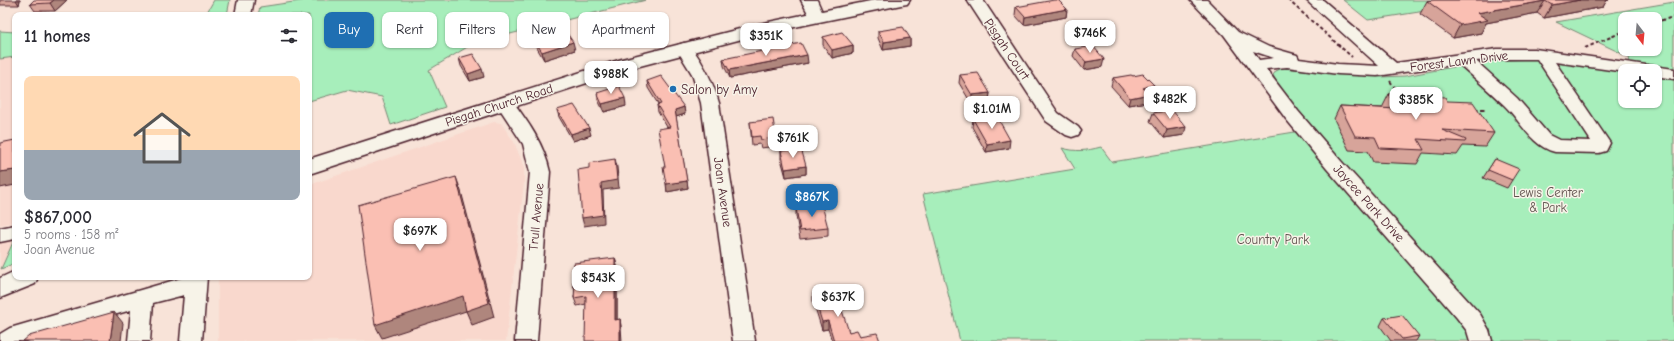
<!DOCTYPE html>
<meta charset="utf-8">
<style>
:root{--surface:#fff;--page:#f7f7f7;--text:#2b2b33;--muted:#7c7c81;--line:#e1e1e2;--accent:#1f6fb2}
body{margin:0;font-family:"Comic Neue",sans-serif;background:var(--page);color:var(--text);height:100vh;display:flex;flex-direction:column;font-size:15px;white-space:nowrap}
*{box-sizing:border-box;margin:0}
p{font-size:13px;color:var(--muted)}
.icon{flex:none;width:22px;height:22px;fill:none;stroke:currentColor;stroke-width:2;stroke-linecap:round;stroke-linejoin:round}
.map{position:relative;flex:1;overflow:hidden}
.details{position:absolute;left:12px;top:12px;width:300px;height:268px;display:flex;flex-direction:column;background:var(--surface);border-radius:8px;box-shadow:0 1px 3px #0004}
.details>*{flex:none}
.guide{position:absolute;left:324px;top:12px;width:380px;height:36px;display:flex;gap:8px}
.needle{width:26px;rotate:164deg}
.fabs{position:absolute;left:1618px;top:12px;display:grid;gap:8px}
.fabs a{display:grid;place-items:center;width:44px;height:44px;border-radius:8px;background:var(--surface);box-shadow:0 1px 3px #0004;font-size:20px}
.price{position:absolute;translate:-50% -34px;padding:0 9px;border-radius:8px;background:#fff;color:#222;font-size:13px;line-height:26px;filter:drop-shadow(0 1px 2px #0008)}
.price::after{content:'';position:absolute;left:50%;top:24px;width:12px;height:9px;margin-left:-6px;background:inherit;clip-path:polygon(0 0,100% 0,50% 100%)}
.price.selected{background:var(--accent);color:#fff}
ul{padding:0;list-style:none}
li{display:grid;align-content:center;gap:8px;height:212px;padding:0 12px}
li+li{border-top:1px solid var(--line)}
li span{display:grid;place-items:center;height:124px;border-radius:8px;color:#555}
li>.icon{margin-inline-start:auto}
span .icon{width:72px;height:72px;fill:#fffc;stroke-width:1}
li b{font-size:17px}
h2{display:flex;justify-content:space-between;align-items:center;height:48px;padding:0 12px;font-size:17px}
.chip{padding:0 14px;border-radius:8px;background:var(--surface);box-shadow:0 1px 3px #0004;font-size:14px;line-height:36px}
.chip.selected{background:var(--accent);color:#fff}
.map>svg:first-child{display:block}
</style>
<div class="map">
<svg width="1674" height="341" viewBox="0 0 1674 341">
<rect width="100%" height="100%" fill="#f8e3d8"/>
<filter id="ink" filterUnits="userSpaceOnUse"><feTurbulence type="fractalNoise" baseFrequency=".025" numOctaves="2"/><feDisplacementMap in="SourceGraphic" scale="8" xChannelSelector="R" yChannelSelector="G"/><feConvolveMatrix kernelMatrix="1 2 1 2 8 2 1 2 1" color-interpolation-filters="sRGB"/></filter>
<g filter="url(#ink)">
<path fill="#f9d8cd" d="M15,57V222L0,225V59Z
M494,122L501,123L514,142L524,167V183L506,341H218V277H309V185Z
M14,240L1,269H0V242Z"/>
<path fill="#a7eebb" stroke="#788673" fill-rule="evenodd" d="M214,0H230L227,15H200L206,14Z
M307,0H646L474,43L429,70L445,107L391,125L382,97L347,90L309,101V15H258L260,7Z
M1343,0H1464L1470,4L1368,20Z
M1674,2V341H960L923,194L1075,169L1062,148C1076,152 1086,151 1101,147L1112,162L1313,129L1278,85L1273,75L1276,71L1282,68L1381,77L1405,76L1485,61L1535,59L1631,69L1629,57L1556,22ZM1625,19H1655V49H1625ZM1625,71H1655V101H1625Z
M0,31L15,32V57L0,59Z
M14,240L15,263L1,269Z"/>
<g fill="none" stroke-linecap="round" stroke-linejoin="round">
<g stroke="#4a1f2b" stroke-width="3">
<path id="minor" d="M238,0H254L251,15H235Z
M801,0H817L824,16L821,19L816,21L811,19Z
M967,0H983L1058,113L1078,127L1081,131L1078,135L1072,137L1066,135L1046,121Z
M1190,0H1207L1238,32L1269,47L1297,55L1299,59L1338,64L1379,66L1306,0H1323L1396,63L1497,49H1535L1674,69V79L1655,76V71L1625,72L1555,62L1610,143L1606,151L1599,153L1555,152C1531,146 1521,121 1504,105C1489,91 1474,77 1459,64L1377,76L1338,74L1287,67L1266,69L1298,111L1341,161L1480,314L1489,330L1492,341H1470L1467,331L1457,318L1327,169L1286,119L1224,35ZM1253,51L1274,58L1259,60ZM1497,59H1537L1591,141L1559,140L1549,135L1517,98L1476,61Z
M684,43L690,45C703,63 713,81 719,103L755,341H733L701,103L692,74L676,48L678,45Z
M505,98L511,99C528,122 544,144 550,172L537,341H515L530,172L523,144L496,103L499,99Z
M15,225V239L0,242V228Z
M185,277H207L202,341H180L184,295L153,303L150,341H128L131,310L25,341H0V334L10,328Z"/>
</g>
<g stroke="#4a1f2b" stroke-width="3">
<path id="major" d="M875,0H910L907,4L901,5L761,34L636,67L309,174V159L622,59L759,24Z
M15,271V277H38L35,284L0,298V278Z"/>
</g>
<path stroke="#4a1f2b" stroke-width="2" stroke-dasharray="3.5 2.5" stroke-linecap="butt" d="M1288,0L1352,57
M1655,22L1674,17
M1585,48L1625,31
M1390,81L1401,96
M1475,109H1486"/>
<use href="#minor" fill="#f7f3e8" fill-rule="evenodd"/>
<use href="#major" fill="#f7f3e8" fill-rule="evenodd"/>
</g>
<path fill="#d7a49a" stroke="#4a1f2b" d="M0,0H20L19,5H0Z
M67,0L55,11H35L30,4Z
M1434,0H1609H1607L1603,7L1544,18L1537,13L1486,23L1481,33L1453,38L1420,14L1427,1Z
M1016,7L1067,9L1066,17L1024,25L1015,15Z
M878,31L910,38V46L883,50L878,38Z
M823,37L853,45V53L832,58L823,45Z
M535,41L575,50L544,60L537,48Z
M1075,49L1102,67L1084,70L1073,56Z
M459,58L484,77L470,81L461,66Z
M723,59L808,63L730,78L724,66Z
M960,75L990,93L989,100L971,103L959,83Z
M1133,76L1154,85L1152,93L1149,94L1147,102L1128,105L1111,86L1113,78Z
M647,81L684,107L685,114L676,117L688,188L667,192L665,167L667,127L658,112L657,105L658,104L648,88Z
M597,93L626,106L604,112L598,100Z
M1389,94L1447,101L1494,133L1485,147L1463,146L1457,155L1423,153L1417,164L1373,162L1368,151L1349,150L1334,119L1340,106L1382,108Z
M557,110L591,135L573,141L559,117Z
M1153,113L1184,135L1164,138L1150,121Z
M973,119L1009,148L986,152L972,127Z
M750,122L776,138L777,146L761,148L760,144L752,145Z
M781,151L806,166V174L786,177L781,159Z
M1495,159L1512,180L1507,188L1483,178Z
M796,208L828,228V236L800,239L796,216Z
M615,258L617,266V320L620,319L621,327L586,304L577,306L574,298L575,290L573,284Z
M813,293L849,332L860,336L880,341H832L828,329L822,330L813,301Z
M1384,318L1419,336L1416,341H1391L1380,326Z"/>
<path fill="#af867d" stroke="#4a1f2b" d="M16,0H20L19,5Z
M54,0H67L55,11L50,3Z
M1580,0H1609H1607L1603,7L1544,18L1552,5Z
M1545,1L1537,13L1486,23L1481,33L1453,38L1460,25L1477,13Z
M1067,9L1066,17L1024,25L1025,17Z
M910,38V46L883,50L884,42Z
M573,42L575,50L544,60L542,52Z
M853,45V53L832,58V50Z
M807,55L808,63L730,78L729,70Z
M1104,59L1102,67L1084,70L1086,62Z
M482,69L484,77L470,81L468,74Z
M1154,85L1152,93L1141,95L1143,88Z
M990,93L989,100L971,103L972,95Z
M1149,94L1147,102L1128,105L1130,98Z
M625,98L626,106L604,112L602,104Z
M684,107L685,114L676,117L675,110Z
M1186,127L1184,135L1164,138L1167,130Z
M589,128L591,135L573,141L571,134Z
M1010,140L1009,148L986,152L987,144Z
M615,159L617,167L619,188L603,190L604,223L584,226L582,218L601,183Z
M806,166V174L786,177L785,169Z
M15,170V185L0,188V172Z
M456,177L461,191L494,317L472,325L466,311L382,338L375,325Z
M687,181L688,188L667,192L666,184Z
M615,258L617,266V328L615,320Z
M114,312L123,323L121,341H110Z
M620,319L621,327L622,341H620Z
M828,321V329L822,330V322Z"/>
<path fill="#fabfb3" stroke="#4a1f2b" d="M34,0H54L50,3L30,4Z
M1054,0H1058L1067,9L1025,17L1016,7Z
M1434,0H1580L1552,5L1545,1L1477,13L1488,20L1460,25L1427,1Z
M903,27L910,38L884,42L878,31Z
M566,32L573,42L542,52L535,41Z
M842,32L853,45L832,50L823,37Z
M801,43L807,55L729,70L723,59Z
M1093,46L1104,59L1086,62L1075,49Z
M473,54L482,69L468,74L459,58Z
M978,73L990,93L972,95L960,75Z
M1143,74L1154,85L1143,88L1149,94L1130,98L1113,78L1131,75L1133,76Z
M661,76L684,107L675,110L687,181L666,184L663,167H665L658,129L670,127L657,105L661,104L647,81Z
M619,86L625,98L602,104L597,93Z
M1389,94L1445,97L1447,101L1473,102L1494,133L1442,130L1466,140L1465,142L1418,139L1424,150L1380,148L1375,137L1355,136L1340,106L1397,109Z
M574,105L589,128L571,134L557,110Z
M1172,110L1186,127L1167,130L1153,113Z
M996,115L1010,140L987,144L973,119Z
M773,119L776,138L761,140L760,136L752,137L750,122Z
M15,140V170L0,172V143Z
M801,148L806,166L785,169L781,151Z
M615,159L617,180L601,183L603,215L582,218L578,170L589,168V163Z
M1495,159L1519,169L1512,180L1488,170Z
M456,177L489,303L466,311L463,296L375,325L358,205Z
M822,205L828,228L800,231L796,208Z
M615,258V320L620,319V341H585L586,296L574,298L575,284H573L574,263Z
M835,289L849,332L857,330L860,336L877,333L880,341H834L828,321L822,322L813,293Z
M114,312L110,341H23L29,336Z
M1402,315L1419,336L1402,339L1384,318Z"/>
</g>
<circle fill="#1f6fb2" stroke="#f7f3e8" stroke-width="1.5" cx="673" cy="89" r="4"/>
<g text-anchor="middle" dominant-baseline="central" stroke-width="3" stroke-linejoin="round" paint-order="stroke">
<g font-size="13" fill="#4a1f2b" stroke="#f7f3e8">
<text transform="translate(1007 49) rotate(56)">Pisgah Court</text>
<text transform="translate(1459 61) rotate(-7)">Forest Lawn Drive</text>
<text transform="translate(499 105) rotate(-18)">Pisgah Church Road</text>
<text transform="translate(723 192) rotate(82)">Joan Avenue</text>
<text transform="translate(1369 203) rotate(48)">Jaycee Park Drive</text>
<text transform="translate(536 217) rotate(-85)">Trull Avenue</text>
</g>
<g font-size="13" fill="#4a1f2b" stroke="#f7f3e8" text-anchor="start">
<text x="681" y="89">Salon by Amy</text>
</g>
<g font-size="13" fill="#61534f" stroke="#f7f3e8">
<text x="1548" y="192">Lewis Center<tspan x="1548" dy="15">&amp; Park</tspan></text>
<text x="1273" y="239">Country Park</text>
</g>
</g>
</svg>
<div class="fabs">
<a><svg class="needle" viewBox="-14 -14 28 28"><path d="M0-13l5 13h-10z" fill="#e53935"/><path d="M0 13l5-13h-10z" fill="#7c7c81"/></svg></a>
<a><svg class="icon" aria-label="locate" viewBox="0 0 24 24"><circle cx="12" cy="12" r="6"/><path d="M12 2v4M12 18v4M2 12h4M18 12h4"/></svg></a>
</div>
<b class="price" style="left:1090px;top:54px">$746K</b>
<b class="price" style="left:766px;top:57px">$351K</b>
<b class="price" style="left:611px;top:95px">$988K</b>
<b class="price" style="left:1170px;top:120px">$482K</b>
<b class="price" style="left:1416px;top:121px">$385K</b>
<b class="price" style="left:992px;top:130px">$1.01M</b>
<b class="price" style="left:793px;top:159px">$761K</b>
<b class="price selected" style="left:812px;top:218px">$867K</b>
<b class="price" style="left:420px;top:252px">$697K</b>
<b class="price" style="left:598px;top:299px">$543K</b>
<b class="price" style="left:838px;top:318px">$637K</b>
<div class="guide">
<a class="chip selected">Buy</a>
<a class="chip">Rent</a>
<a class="chip">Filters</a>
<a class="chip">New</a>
<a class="chip">Apartment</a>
</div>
<section class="details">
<h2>11 homes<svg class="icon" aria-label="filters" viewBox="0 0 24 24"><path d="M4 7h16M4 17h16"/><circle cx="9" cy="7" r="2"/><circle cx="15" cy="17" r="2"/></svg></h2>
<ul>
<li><span style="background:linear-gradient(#ffd9b3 60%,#9aa5b1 0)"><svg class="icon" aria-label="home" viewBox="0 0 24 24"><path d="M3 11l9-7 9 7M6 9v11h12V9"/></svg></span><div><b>$867,000</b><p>5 rooms · 158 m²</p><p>Joan Avenue</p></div></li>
</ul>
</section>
</div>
